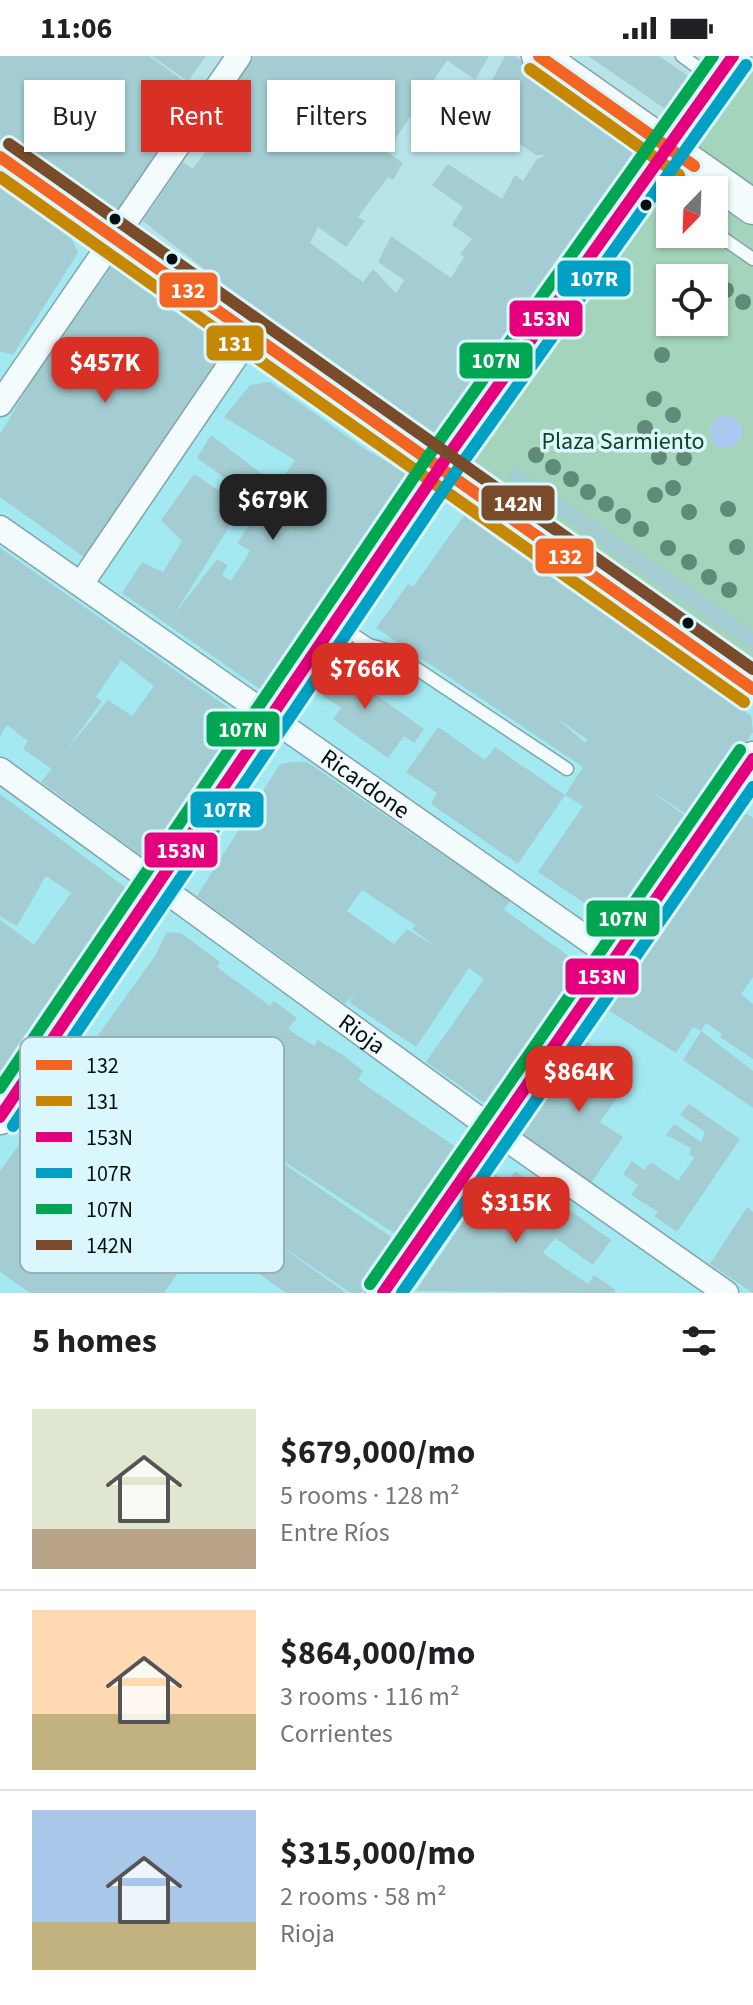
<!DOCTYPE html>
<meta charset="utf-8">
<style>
:root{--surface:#fff;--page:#f2f2f2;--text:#202124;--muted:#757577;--line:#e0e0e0;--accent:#d93025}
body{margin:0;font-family:"Source Sans 3",sans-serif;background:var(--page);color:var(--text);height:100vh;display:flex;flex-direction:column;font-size:30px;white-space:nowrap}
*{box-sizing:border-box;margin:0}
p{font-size:26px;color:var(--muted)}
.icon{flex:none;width:44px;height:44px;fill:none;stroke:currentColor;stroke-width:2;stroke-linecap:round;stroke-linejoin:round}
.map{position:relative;height:1237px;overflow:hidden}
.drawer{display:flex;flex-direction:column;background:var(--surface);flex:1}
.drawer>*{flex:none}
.guide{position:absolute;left:24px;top:24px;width:706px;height:72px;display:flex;gap:16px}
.needle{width:52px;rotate:203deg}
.fabs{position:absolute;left:656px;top:120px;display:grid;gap:16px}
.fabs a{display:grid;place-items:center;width:72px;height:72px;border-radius:0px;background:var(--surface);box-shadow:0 2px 6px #0004;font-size:40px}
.price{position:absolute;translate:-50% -68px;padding:0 18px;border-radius:16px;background:var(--accent);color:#fff;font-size:26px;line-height:52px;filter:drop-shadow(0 2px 4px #0008)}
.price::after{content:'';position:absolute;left:50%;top:48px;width:24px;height:18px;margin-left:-12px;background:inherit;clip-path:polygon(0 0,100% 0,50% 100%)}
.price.active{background:#222;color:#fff}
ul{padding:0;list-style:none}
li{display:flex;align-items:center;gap:24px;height:200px;padding:0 32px}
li+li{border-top:2px solid var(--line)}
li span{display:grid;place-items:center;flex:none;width:224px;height:160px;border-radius:0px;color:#555}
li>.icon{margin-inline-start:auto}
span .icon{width:96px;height:96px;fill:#fffc;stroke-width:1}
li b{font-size:34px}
h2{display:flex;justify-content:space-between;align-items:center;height:96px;padding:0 32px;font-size:34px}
.pill{padding:0 28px;border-radius:0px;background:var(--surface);box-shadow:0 2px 6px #0004;font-size:28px;line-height:72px}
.pill.active{background:var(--accent);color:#fff}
.status{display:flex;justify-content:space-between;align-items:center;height:56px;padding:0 40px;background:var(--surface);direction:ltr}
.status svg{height:22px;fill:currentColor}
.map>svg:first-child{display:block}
</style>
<div class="status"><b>11:06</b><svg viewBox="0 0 49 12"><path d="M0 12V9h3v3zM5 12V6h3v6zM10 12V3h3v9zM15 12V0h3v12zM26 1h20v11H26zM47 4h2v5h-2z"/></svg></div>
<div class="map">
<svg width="753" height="1237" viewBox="0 0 753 1237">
<rect width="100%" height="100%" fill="#b8e4e9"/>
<path fill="#a3e9f2" d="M0,101L753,633V1237H0Z"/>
<path fill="#a4d4bc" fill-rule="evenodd" d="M733,0H753V633L440,411ZM670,134H714V178H670ZM670,222H714V266H670Z"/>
<path fill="#abc9f1" d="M710 376a16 16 0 1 1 32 0a16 16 0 1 1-32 0Z"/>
<path fill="#a3cdd2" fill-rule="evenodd" d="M0,0H149L199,36L114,164L0,85Z
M151,0H206L188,25Z
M254,0H489L475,24L447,4L387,96L403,107L393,124L388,121L358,161L365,165L346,191L318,171L310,187L363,226L373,213L396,237L404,224L378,206L391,180L451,222L464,201L460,198L472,183L452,169L463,151L432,129L448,108L502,143L515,119L523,125L537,103L546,99H536L501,76L517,53L487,34L505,0H515L639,87L645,103L442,395L400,367L410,351L399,365L255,266L225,242L231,234L143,165L183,106L193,113L223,71L211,64Z
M588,0H659L700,28L677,61Z
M0,127L69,178L78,197L13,299L0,295Z
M116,204L125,205L195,254L189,263L226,288L229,301L177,378L171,374L84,501L0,441V378L29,329Z
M270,326L362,391L417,424L273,635H263L122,537L142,506L163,516L182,485L161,464L194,418L242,450L174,559L217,503L228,509L222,519L231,525L250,495L237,487L295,404L224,361L250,329Z
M211,379L271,425L257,445L197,402Z
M515,410L753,575V595L507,423Z
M466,457L751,660L753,676L692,762L647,732L685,760L613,866L538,816L583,750L565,739L518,808L431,748L437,737L406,716L438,671L485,704L495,691L565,739L583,711L376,572L408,528L413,531ZM558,663L588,684L585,687Z
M0,492L243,662L246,674L161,799L143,801L41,726L52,713L23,693L28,685L7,669L0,681ZM121,604L154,630L132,660L108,644L63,698L102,645L96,641Z
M327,604L424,673L414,687L404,680L388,702L333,663L341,652L309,630Z
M294,706H307L510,845L504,854L573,903L577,927L496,1043L483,1046L426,1006L484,923L469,912L416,991L349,946L355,936L345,948L197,840L280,708ZM362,834L415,869L412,873L436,891L407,873L394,888L347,855Z
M0,738L126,832L128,852L10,1021L5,1018L0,1026V864L34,889L71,837L46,820L17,870L0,860Z
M739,752L753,762V921L741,938L753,948V1003L720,981L722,978L706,967L701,975L753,1015V1052L683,1004L701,975L693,971L676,997L605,952L638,902L632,899Z
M167,876L181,877L220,906L217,911L270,950L274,945L297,962L288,973L314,990L318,984L343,999L363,1015L358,1024L457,1092L397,1179L276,1100L243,1150L213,1129L252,1075L169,1021L153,1045L228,1100L206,1128L159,1096L139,1128L176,1155L155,1188L184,1208L164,1237H30L0,1216V1115L155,900ZM114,1008L129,1018L122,1025L107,1015Z
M585,985L626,1012L608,1038L616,1043L600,1066L623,1081L591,1127L520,1079Z
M689,1048L740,1083L677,1176L654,1160L658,1156L631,1139L638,1129L623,1118L632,1105L644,1114L651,1106L678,1125L694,1102L689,1098L691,1092L666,1079L674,1068L701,1086L705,1076L680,1059Z
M281,1106L397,1185L361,1237H351L265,1179L346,1237H286L206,1180L226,1152L242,1163Z
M515,1115L611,1184L593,1209L555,1182L543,1197L588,1228L594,1219L616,1234L614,1237L416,1235L495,1118L507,1126ZM503,1149L527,1167L518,1180L493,1162Z
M747,1151L753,1156V1237L710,1208Z"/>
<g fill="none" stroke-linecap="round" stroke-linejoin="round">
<g stroke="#81a4a8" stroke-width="15">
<path id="service" d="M682,0L715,24
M714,176L753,203
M337,568L369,589L390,595L567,713"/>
</g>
<g stroke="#81a4a8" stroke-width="27">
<g id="minor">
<path d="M0,101L753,633"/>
<path d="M0,348L239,0"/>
<path id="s1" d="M0,472L613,901"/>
<path d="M81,528L251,278"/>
<path id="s2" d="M0,714L494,1074L726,1237"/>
</g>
</g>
<g stroke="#81a4a8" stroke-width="37">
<path id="secondary" d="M539,0L753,151
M0,1061L440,411L733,0
M383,1237L613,901L753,703"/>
</g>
<use href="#service" stroke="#f4fbfc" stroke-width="12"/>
<use href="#minor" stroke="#f4fbfc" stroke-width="24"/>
<use href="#secondary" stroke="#f4fbfc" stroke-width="34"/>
<g stroke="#d9f7fc" stroke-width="18">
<path id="bus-1" d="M539,0L694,110
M0,101L753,633"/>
</g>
<g stroke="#d9f7fc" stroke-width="18">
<path id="bus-2" d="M530,13L679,119L681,134
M0,121L744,646"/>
</g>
<g stroke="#d9f7fc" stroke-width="18">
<path id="bus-3" d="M0,1061L440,411L733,0
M383,1237L753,703"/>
</g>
<g stroke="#d9f7fc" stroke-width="18">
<path id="bus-4" d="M13,1070L453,420L746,9
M402,1237L753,731"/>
</g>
<g stroke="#d9f7fc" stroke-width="18">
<path id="bus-5" d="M0,1032L427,402L713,0
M370,1228L740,694"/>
</g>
<g stroke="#d9f7fc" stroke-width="18">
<path id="bus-6" d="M9,88L753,613"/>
</g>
<use href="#bus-1" stroke="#f26522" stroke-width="12"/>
<use href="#bus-2" stroke="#c68804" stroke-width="12"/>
<use href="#bus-3" stroke="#e5007d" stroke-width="12"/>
<use href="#bus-4" stroke="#00a1c5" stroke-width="12"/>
<use href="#bus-5" stroke="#00a651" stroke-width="12"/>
<use href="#bus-6" stroke="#7a4b2a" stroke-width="12"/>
</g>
<g fill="#5f8b79">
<circle cx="726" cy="234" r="8"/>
<circle cx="743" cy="246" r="8"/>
<circle cx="662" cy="299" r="8"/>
<circle cx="654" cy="343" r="8"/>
<circle cx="673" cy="359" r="8"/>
<circle cx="645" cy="372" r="8"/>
<circle cx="536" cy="399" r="8"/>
<circle cx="659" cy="401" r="8"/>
<circle cx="684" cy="402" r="8"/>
<circle cx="553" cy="411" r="8"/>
<circle cx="571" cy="423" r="8"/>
<circle cx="673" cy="432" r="8"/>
<circle cx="588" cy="436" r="8"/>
<circle cx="655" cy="439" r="8"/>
<circle cx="606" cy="448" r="8"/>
<circle cx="728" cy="453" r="8"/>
<circle cx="689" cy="456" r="8"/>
<circle cx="623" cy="460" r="8"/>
<circle cx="641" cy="473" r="8"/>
<circle cx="737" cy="491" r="8"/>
<circle cx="668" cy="492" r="8"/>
<circle cx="689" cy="506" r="8"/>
<circle cx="709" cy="521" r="8"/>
<circle cx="729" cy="534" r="8"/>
</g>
<g fill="#000f12" stroke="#d9f7fc" stroke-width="3">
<circle cx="646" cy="149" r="7"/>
<circle cx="115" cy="163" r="7"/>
<circle cx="172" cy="203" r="7"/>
<circle cx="688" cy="567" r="7"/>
</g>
<g text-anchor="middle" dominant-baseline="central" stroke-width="7" stroke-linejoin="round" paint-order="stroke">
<g font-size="24" fill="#16431d" stroke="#d9f7fc">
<text x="623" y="385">Plaza Sarmiento</text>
</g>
<g font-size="24" fill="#000f12" stroke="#d9f7fc">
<text stroke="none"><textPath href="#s1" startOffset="446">Ricardone</textPath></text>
<text stroke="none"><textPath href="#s2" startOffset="448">Rioja</textPath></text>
</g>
</g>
<rect x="20" y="981" width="264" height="236" rx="12" fill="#d9f7fc" stroke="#98b1b6" stroke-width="2"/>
<rect x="36" y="1004" width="36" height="10" fill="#f26522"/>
<rect x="36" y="1040" width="36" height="10" fill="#c68804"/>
<rect x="36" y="1076" width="36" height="10" fill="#e5007d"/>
<rect x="36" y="1112" width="36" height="10" fill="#00a1c5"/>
<rect x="36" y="1148" width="36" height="10" fill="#00a651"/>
<rect x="36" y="1184" width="36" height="10" fill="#7a4b2a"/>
<g font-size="22" fill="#000f12">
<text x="86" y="1017">132</text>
<text x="86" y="1053">131</text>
<text x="86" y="1089">153N</text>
<text x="86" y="1125">107R</text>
<text x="86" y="1161">107N</text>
<text x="86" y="1197">142N</text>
</g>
<g stroke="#d9f7fc" stroke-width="3">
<rect x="556" y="203" width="76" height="39" rx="8" fill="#00a1c5"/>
<rect x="158" y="215" width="61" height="38" rx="8" fill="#f26522"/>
<rect x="508" y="243" width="76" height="39" rx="8" fill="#e5007d"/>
<rect x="205" y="268" width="60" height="38" rx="8" fill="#c68804"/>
<rect x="458" y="285" width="76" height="39" rx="8" fill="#00a651"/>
<rect x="480" y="428" width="76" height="38" rx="8" fill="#7a4b2a"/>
<rect x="534" y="481" width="61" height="38" rx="8" fill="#f26522"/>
<rect x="205" y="654" width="76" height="38" rx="8" fill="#00a651"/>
<rect x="189" y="734" width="76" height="39" rx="8" fill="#00a1c5"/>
<rect x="143" y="775" width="76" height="38" rx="8" fill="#e5007d"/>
<rect x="585" y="843" width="76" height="39" rx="8" fill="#00a651"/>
<rect x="564" y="901" width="76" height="39" rx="8" fill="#e5007d"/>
</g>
<g font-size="22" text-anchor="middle" font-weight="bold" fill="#fff">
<text x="594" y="230">107R</text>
<text x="188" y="242">132</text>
<text x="546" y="270">153N</text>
<text x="235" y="295">131</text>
<text x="496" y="312">107N</text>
<text x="518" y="455">142N</text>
<text x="565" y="508">132</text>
<text x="243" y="681">107N</text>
<text x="227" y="761">107R</text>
<text x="181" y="802">153N</text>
<text x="623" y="870">107N</text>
<text x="602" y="928">153N</text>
</g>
</svg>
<div class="fabs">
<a><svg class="needle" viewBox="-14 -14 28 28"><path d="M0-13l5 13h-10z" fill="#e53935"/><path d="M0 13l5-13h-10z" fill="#757577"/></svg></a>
<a><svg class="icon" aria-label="locate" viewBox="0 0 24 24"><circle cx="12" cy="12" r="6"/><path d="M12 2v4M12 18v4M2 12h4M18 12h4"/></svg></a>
</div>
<b class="price" style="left:105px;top:349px">$457K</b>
<b class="price active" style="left:273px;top:486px">$679K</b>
<b class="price" style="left:365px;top:655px">$766K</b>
<b class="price" style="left:579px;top:1058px">$864K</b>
<b class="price" style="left:516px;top:1189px">$315K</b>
<div class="guide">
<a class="pill">Buy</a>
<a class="pill active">Rent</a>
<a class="pill">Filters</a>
<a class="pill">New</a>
</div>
</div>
<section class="drawer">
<h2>5 homes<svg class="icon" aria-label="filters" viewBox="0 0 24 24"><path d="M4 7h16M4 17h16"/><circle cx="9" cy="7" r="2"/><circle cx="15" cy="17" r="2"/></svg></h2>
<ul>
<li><span style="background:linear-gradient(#dfe7d0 75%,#b9a48a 0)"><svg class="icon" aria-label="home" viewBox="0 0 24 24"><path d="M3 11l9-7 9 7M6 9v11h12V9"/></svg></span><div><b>$679,000/mo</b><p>5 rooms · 128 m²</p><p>Entre Ríos</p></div></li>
<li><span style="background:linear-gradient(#ffd9b3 65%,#c2b280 0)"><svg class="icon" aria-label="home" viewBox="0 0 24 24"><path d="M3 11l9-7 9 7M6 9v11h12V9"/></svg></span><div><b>$864,000/mo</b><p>3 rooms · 116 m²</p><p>Corrientes</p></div></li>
<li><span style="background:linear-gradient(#a9c7e8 70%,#c2b280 0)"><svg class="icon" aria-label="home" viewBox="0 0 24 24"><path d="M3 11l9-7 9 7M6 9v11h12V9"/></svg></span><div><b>$315,000/mo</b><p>2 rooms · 58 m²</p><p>Rioja</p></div></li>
</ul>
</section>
